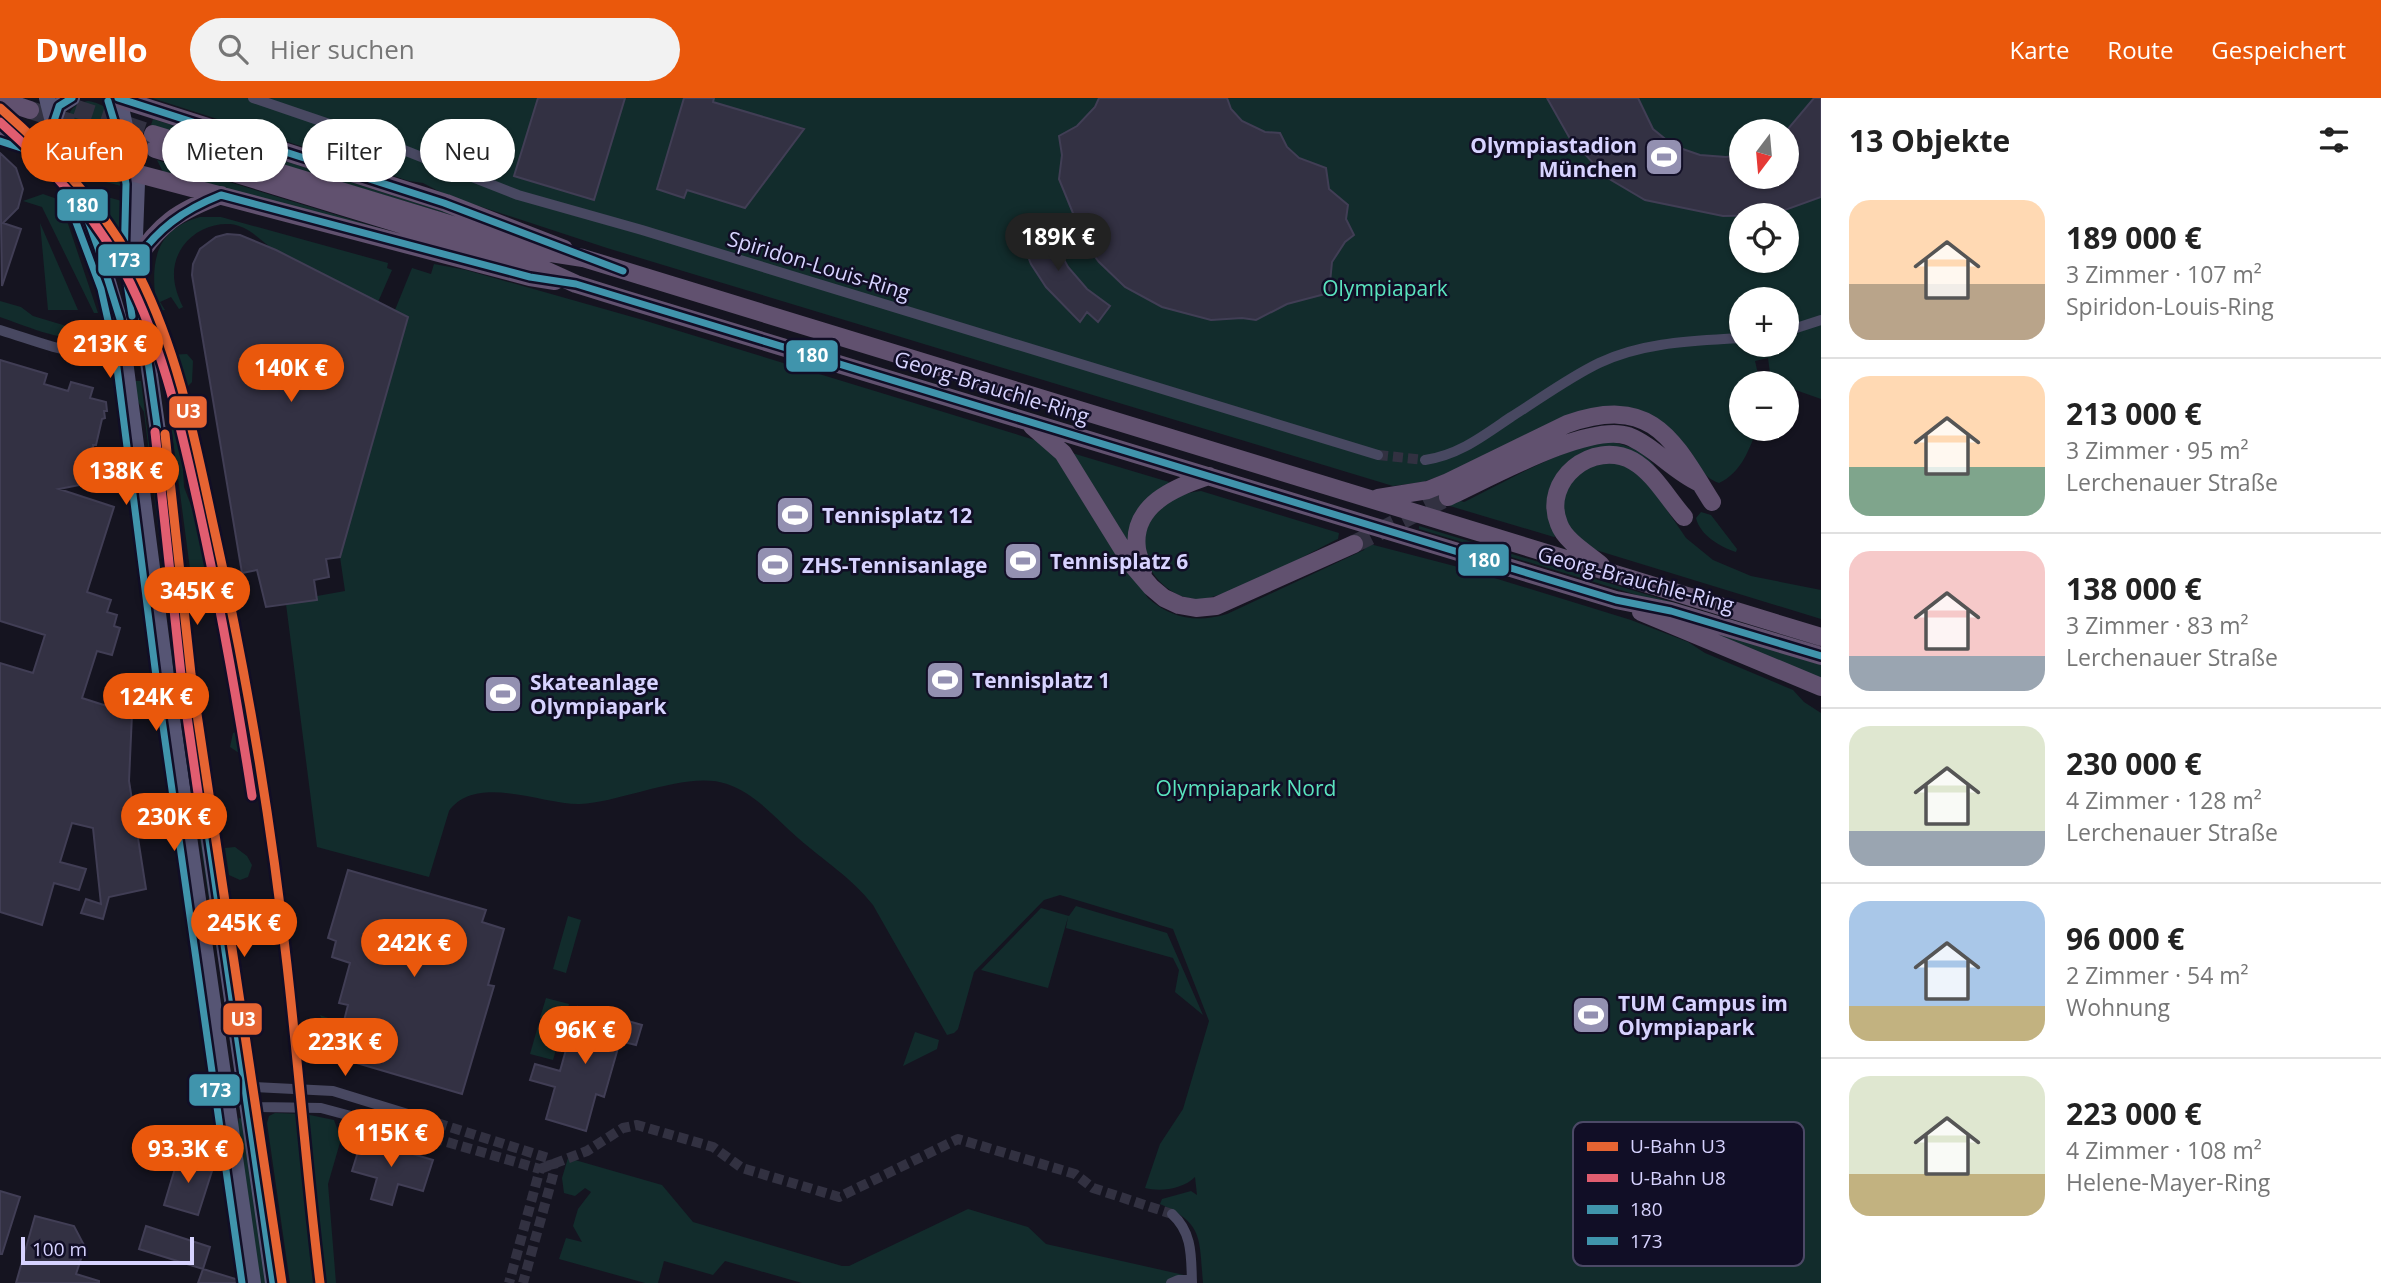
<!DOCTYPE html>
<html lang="de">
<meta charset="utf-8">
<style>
:root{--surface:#fff;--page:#f2f2f2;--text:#222;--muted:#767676;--line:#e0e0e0;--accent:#ea580c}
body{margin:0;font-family:"Open Sans",sans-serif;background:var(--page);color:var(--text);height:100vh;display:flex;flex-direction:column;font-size:26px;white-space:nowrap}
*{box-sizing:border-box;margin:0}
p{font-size:23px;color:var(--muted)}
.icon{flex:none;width:38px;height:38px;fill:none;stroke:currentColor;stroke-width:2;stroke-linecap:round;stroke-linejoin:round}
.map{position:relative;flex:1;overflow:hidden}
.sheet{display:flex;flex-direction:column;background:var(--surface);width:560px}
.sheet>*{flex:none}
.banner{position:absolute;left:21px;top:21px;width:665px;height:63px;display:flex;gap:14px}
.needle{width:46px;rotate:196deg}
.controls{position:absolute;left:1729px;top:21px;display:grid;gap:14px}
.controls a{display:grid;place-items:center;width:70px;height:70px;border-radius:50%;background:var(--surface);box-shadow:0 2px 5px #0004;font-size:35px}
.scale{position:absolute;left:21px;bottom:18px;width:173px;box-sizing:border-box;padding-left:7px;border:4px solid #d7d3ff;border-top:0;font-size:19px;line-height:24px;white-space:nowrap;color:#d7d3ff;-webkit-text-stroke:5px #110e26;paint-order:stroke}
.price{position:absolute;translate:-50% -60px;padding:0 16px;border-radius:24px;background:var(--accent);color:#fff;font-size:23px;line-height:46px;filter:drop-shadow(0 2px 4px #0008)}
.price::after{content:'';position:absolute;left:50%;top:42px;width:21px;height:16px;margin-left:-10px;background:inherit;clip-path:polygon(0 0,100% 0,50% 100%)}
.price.selected{background:#222;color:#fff}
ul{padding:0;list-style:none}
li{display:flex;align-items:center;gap:21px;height:175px;padding:0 28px}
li+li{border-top:2px solid var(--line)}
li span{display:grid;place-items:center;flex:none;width:196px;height:140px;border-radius:21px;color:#555}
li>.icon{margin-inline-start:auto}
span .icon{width:84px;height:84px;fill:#fffc;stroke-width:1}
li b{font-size:30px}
h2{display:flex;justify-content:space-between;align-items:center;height:84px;padding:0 28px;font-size:30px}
.chip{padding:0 24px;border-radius:32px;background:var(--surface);box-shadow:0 2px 5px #0004;font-size:24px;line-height:63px}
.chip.selected{background:var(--accent);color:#fff}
header{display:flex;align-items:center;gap:42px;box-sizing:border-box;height:98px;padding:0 35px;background:var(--accent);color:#fff}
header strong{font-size:33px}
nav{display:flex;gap:38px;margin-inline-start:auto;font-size:24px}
.search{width:490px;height:63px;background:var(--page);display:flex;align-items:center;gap:18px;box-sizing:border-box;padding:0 24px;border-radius:38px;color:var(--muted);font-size:26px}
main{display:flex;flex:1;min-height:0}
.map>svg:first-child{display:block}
</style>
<header>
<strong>Dwello</strong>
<div class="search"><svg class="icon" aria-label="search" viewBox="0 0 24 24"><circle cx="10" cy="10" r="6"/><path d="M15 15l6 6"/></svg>Hier suchen</div>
<nav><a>Karte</a><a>Route</a><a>Gespeichert</a></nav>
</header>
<main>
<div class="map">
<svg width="1821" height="1185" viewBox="0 0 1821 1185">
<rect width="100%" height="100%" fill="#151420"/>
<path fill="#122c2c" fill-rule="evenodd" d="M152,0H1821V301L1787,289V285L1771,282L1768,260L1755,263L1760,285H1741V331H1757C1749,352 1741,375 1719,385C1701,379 1699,364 1687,349C1671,330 1651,320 1628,311L1423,384L1393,388L607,150L448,98L423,85L409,83ZM1741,33H1787V79H1741ZM1741,117H1787V163H1741ZM1741,201H1787V247H1741Z
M88,3C110,6 128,26 110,46C64,59 54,7 88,3Z
M153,21L492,129L494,130L151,27Z
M72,62L129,79V90L75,76Z
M157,62L415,141L420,138L485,160L171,78L163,74Z
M82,92L129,105L128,194L136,216H131C120,172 99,133 82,92Z
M43,96L60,102L98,215H94L42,109L23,103Z
M200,119H221L388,165L387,170L392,172L378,204C345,186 308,174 276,153C260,143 250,128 230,126C212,125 194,133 183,148C169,168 173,189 183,209L179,211L171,199L160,204L165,212L157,213C151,171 150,133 200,119Z
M40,125L78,212H48Z
M434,166L466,172L643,222L1038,343L1053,355L1148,500C1172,521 1197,525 1227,516L1364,452L1366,445L1462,470L1631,522L1688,544L1705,555L1793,592L1804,604L1821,615V1185H1203C1199,1141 1204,1125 1160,1106L1162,1101L1191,1093L1197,1097L1195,1079C1183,1091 1161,1094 1145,1090L1160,1046L1183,1011L1209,923L1173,831L1060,797L1044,802L974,874L958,931L954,935L947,937L873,807C851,779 824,763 798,740C775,720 756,696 727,686C688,672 623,704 580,706C543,707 476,675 449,713L429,779L317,749L286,506L317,502V498L345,493L340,459L408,220L395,212L412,170L431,176Z
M0,203L21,209L33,218L93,236C78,251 21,226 0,219Z
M187,256L193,263L192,284L169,307L164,262L167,257Z
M135,283H141L151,362L157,374L168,485L166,494L144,314L137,302Z
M187,299L183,371L184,389L211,460L205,469L190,471L170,319Z
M1611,344C1629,347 1642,353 1654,367L1652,369L1644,362L1571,363L1558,437L1554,439L1423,400L1434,395L1464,404C1504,385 1568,346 1611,344Z
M1072,355L1169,384L1131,448Z
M1623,364L1652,390L1686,440L1713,462L1751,478L1821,492V521L1586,449C1553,421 1558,395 1585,366Z
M1201,393L1339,435L1338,441C1309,455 1224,503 1196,501C1157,499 1126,448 1154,415C1165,401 1184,395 1201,393Z
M1701,414L1711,417L1737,451L1736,454C1720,449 1700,437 1696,420Z
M1419,428L1821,549V553L1419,431Z
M1696,528L1821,567V583Z
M176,550L211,801L209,802L191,683L183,667L168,552Z
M161,588L221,1008H218L158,589Z
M245,631L254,634L259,645L256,666L253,667L248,661L230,649L233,635Z
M235,749L247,758L252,767L248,779L240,782L229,777L225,750Z
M1076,808L1167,835L1203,917L1175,894L1179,872L1173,860L1066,830L1068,819L1048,890L981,872L1041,810L1069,818Z
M568,818L581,822L566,875L553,871Z
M546,900L569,906L563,926L540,920Z
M320,917L361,932L348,966L335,962L330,938Z
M538,928L561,935L553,962L530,956Z
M915,934L939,942L937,951L903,968Z
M275,1015L305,1016L334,1022L341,1041L328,1086L336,1185H290L267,1025L269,1018Z
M239,1020L243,1021L267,1185H259L237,1031Z
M568,1060L662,1087L693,1124L842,1168H849L968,1111L1028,1129L1046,1146L1184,1177L1186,1185H802L725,1163L713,1177L664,1163L658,1185H645L559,1161L566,1140L582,1144L573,1128L578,1111L591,1094L585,1090L575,1098L564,1095L562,1080Z"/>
<path fill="#333143" stroke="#413e55" stroke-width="2" d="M538,0H625L594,102L514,78Z
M684,0H714L713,4L804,31L745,110L687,92L684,100L657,91Z
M1099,0H1227L1231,11L1242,23L1265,34L1280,35L1287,49L1299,60L1326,70L1329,91L1348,107L1346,121L1354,137L1345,144L1332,164L1329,195L1287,206L1256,222L1242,220L1211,222L1162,209L1125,189L1099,164L1086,147L1059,81L1062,57L1059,38L1077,28L1095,9Z
M1547,0H1638L1653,31L1674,48L1700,57L1726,59L1741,57V79H1787V32L1814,0H1821V99L1771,117L1723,118L1645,102L1606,79L1569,39Z
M0,55L16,70L23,91L18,110L3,125L21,131L2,188Z
M1034,121L1039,131L1046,128L1068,169L1087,191L1110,208L1098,224L1087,214L1080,224L1046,189L1031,166L1015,126Z
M227,136L240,137L276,152L408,219L340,459L326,461L329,479L314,482L317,502L266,509L257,472L242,475L192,177L193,166L200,151L216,139Z
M0,262L47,276L44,286L68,293L71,284L93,290L90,300L106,304L107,313H104L105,320L102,321L96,347H93L94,356L91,357L92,364H89L85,386L59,391L114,409L87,494L111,502L107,514L117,517L114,528L120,530L112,557L97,553L82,600L132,616L129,683L146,791L109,799L103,821L81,815L86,801L101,806L93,730L72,725L60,764L86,771L79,792L54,785L42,827L0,814V565L33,575L45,537L0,523Z
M348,772L486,812L482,824L504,831L488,887L494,888L462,996L350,963L361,932L343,927L348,907L339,905L350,865L332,859L336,843L328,840Z
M578,909L642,927L636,947L620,943L604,999L596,996L586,1033L546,1021L555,989L530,982L535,966L560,973Z
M362,1041L433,1062L423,1093L398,1086L392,1107L371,1101L377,1080L352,1073Z
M179,1057L209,1066L208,1072L212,1073L198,1117L164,1107Z
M0,1093L20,1099L2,1156H0Z
M35,1118L74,1128L85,1149L76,1176L99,1183V1185H16Z
M146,1128L210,1149L203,1171L139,1151Z
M203,1171L242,1183V1185H198Z"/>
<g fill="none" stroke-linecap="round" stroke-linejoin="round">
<path stroke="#323141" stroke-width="10" stroke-dasharray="10 5" stroke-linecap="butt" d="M1378,357L1425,362
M437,1025L551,1061L554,1073L552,1081L523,1185
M433,1040L540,1071L509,1185
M540,1071L587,1053L623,1030L637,1027L713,1049L742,1070L839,1099L958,1041L1075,1076L1093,1090L1172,1116"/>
<path stroke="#323141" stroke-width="18" stroke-dasharray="18 9" stroke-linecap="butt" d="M50,2L153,36
M30,12L155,51
M1354,446L1448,399"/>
<path stroke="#484861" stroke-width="10" d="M253,0L391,47L518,97L642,132L1378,357
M0,232C61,251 81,264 146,246
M1787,233L1821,222
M1425,362C1459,357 1483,338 1511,319C1540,301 1568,280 1599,265C1643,244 1693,243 1741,240
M226,999L245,990L254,989L333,993L437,1025
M243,1003L259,1009L321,1010L433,1040
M1172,1116C1193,1135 1191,1159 1192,1185
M1171,1185L1178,1182H1192"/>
<path stroke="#565574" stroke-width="16" d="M47,0L60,52L98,150L120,224L167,585L253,1185
M119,0L137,85L134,165L163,369L182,556L273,1185
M53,26L59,8L72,0
M60,52L135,75
M85,59L116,51L128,34"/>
<path stroke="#61516f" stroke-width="18" d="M120,1L446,105L564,151
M0,2L30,12
M0,32L60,52
M153,36L538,153L583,160L1821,539
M155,51L534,167L576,186L621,200L1616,502L1671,513L1821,558
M135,75L530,179L555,183
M134,165C159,126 178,113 221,97
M1032,328L1063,355L1133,468L1151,489L1164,500L1179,507L1196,510L1216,508L1354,446
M1448,399C1488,381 1589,324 1628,338C1654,348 1673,373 1700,385
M1378,400L1428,392L1448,384L1567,326C1653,296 1673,342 1712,404
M1601,467C1588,456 1565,443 1559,426C1541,382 1593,341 1633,363C1654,375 1668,401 1684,419
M1143,473C1142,466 1138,458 1137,451C1131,407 1175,389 1209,378
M1641,514L1821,589"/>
<g stroke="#110e26" stroke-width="12">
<path id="bus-1" d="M72,0L59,8L53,26L98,150L120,221
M118,0L444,105L623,173
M273,1185L182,556L163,369L134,165C157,131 183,112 221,97L530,179L576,186L1616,502L1671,513L1821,558"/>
</g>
<g stroke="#110e26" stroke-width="12">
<path id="bus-2" d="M108,3L118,36L126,86L124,166L132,218
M0,43L52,60L101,191L115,254L157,586L242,1185"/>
</g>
<use href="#bus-1" stroke="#4094ac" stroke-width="7"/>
<use href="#bus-2" stroke="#4094ac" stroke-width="7"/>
<g stroke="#110e26" stroke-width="14">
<path id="metro-1" d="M0,10C55,58 106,112 139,177C180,258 196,348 215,435C247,578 271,722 287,867C299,973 307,1079 320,1185
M165,336L191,576L282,1185"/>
</g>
<g stroke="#110e26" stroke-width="14">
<path id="metro-2" d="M0,24C45,64 87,108 117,160C161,237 180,325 199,411C220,506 237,601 252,698
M155,334L181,577L199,702"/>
</g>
<use href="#metro-1" stroke="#e66432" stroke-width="9"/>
<use href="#metro-2" stroke="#e15d70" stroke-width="9"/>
</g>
<defs>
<g id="stadium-square" transform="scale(2.0125)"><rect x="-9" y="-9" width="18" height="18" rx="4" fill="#9390b1" stroke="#110e26"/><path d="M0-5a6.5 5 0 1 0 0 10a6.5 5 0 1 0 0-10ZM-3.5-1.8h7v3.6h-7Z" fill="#fff"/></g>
</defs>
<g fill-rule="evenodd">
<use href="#stadium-square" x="1664" y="59"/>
<use href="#stadium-square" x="795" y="417"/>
<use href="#stadium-square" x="1023" y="463"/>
<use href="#stadium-square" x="775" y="467"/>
<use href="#stadium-square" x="945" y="582"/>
<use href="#stadium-square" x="503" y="596"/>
<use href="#stadium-square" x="1591" y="917"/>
</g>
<g text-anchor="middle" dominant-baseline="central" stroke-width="5" stroke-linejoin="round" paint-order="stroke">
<g font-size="21" font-weight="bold" fill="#d7d3ff" stroke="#110e26" text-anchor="start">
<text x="1637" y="47" text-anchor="end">Olympiastadion<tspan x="1637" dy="24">München</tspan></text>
<text x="822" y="417">Tennisplatz 12</text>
<text x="1050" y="463">Tennisplatz 6</text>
<text x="802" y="467">ZHS-Tennisanlage</text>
<text x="972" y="582">Tennisplatz 1</text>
<text x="530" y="584">Skateanlage<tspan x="530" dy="24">Olympiapark</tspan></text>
<text x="1618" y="905">TUM Campus im<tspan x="1618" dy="24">Olympiapark</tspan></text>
</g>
<g font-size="21" fill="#d7d3ff" stroke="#110e26">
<text transform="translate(819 167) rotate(17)">Spiridon-Louis-Ring</text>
<text transform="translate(992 289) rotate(17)">Georg-Brauchle-Ring</text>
<text transform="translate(1636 481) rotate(15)">Georg-Brauchle-Ring</text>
</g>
<g font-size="21" fill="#5ae4be" stroke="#110e26">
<text x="1385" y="190">Olympiapark</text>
<text x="1246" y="690">Olympiapark Nord</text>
</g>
</g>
<rect x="1573" y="1024" width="231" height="144" rx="10" fill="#110e26" stroke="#4c4967" stroke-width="2"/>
<rect x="1587" y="1044" width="31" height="9" fill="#e66432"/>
<rect x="1587" y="1076" width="31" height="8" fill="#e15d70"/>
<rect x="1587" y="1107" width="31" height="9" fill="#4094ac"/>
<rect x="1587" y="1139" width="31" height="8" fill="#4094ac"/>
<g font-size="19" fill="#d7d3ff">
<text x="1630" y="1055">U-Bahn U3</text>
<text x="1630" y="1087">U-Bahn U8</text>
<text x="1630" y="1118">180</text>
<text x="1630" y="1150">173</text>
</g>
<g stroke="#110e26" stroke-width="2.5">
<rect x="56" y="90" width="53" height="34" rx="7" fill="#4094ac"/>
<rect x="97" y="145" width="54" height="34" rx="7" fill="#4094ac"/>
<rect x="785" y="241" width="54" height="34" rx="7" fill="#4094ac"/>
<rect x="168" y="297" width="40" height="34" rx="7" fill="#e66432"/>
<rect x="1457" y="445" width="53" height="34" rx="7" fill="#4094ac"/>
<rect x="222" y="904" width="41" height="34" rx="7" fill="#e66432"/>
<rect x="188" y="975" width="53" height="34" rx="7" fill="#4094ac"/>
</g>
<g font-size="19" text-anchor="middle" font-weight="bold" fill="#fff">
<text x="82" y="114">180</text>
<text x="124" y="169">173</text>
<text x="812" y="264">180</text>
<text x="188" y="320">U3</text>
<text x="1484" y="469">180</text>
<text x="243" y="928">U3</text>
<text x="215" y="999">173</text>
</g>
</svg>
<div class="controls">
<a><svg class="needle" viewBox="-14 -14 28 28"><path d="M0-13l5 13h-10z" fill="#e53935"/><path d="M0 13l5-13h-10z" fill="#767676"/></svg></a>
<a><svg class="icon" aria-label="locate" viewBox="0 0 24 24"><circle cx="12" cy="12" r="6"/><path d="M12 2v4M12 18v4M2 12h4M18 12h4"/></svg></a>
<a>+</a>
<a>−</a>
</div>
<div class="scale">100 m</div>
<b class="price selected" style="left:1058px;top:175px">189K €</b>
<b class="price" style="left:110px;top:282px">213K €</b>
<b class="price" style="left:291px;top:306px">140K €</b>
<b class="price" style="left:126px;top:409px">138K €</b>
<b class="price" style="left:197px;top:529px">345K €</b>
<b class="price" style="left:156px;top:635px">124K €</b>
<b class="price" style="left:174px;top:755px">230K €</b>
<b class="price" style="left:244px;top:861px">245K €</b>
<b class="price" style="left:414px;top:881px">242K €</b>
<b class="price" style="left:585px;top:968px">96K €</b>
<b class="price" style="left:345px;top:980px">223K €</b>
<b class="price" style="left:391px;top:1071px">115K €</b>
<b class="price" style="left:188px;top:1087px">93.3K €</b>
<div class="banner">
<a class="chip selected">Kaufen</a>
<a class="chip">Mieten</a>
<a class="chip">Filter</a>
<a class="chip">Neu</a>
</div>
</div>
<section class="sheet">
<h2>13 Objekte<svg class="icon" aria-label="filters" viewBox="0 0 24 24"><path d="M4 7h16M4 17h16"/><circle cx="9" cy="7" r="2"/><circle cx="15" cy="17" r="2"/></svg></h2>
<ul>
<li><span style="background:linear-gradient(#ffd9b3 60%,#b9a48a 0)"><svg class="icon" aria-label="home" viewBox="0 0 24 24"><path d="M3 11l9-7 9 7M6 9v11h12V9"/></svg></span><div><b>189 000 €</b><p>3 Zimmer · 107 m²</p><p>Spiridon-Louis-Ring</p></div></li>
<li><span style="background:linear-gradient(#ffd9b3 65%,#7fa58c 0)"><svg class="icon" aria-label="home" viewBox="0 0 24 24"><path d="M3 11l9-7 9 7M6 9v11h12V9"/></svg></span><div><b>213 000 €</b><p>3 Zimmer · 95 m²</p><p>Lerchenauer Straße</p></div></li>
<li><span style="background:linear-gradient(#f6c9c9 75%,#9aa5b1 0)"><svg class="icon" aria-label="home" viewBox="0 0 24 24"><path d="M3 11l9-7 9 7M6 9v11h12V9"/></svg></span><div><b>138 000 €</b><p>3 Zimmer · 83 m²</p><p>Lerchenauer Straße</p></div></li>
<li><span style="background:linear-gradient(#dfe7d0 75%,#9aa5b1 0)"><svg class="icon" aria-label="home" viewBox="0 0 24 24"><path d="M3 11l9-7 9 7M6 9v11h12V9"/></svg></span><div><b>230 000 €</b><p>4 Zimmer · 128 m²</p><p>Lerchenauer Straße</p></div></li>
<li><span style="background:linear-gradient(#a9c7e8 75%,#c2b280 0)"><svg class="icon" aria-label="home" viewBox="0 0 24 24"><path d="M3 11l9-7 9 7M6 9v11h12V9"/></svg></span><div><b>96 000 €</b><p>2 Zimmer · 54 m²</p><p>Wohnung</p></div></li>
<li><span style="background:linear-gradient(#dfe7d0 70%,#c2b280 0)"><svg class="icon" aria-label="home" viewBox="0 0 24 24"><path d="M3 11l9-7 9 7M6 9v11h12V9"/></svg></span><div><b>223 000 €</b><p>4 Zimmer · 108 m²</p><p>Helene-Mayer-Ring</p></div></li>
</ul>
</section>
</main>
